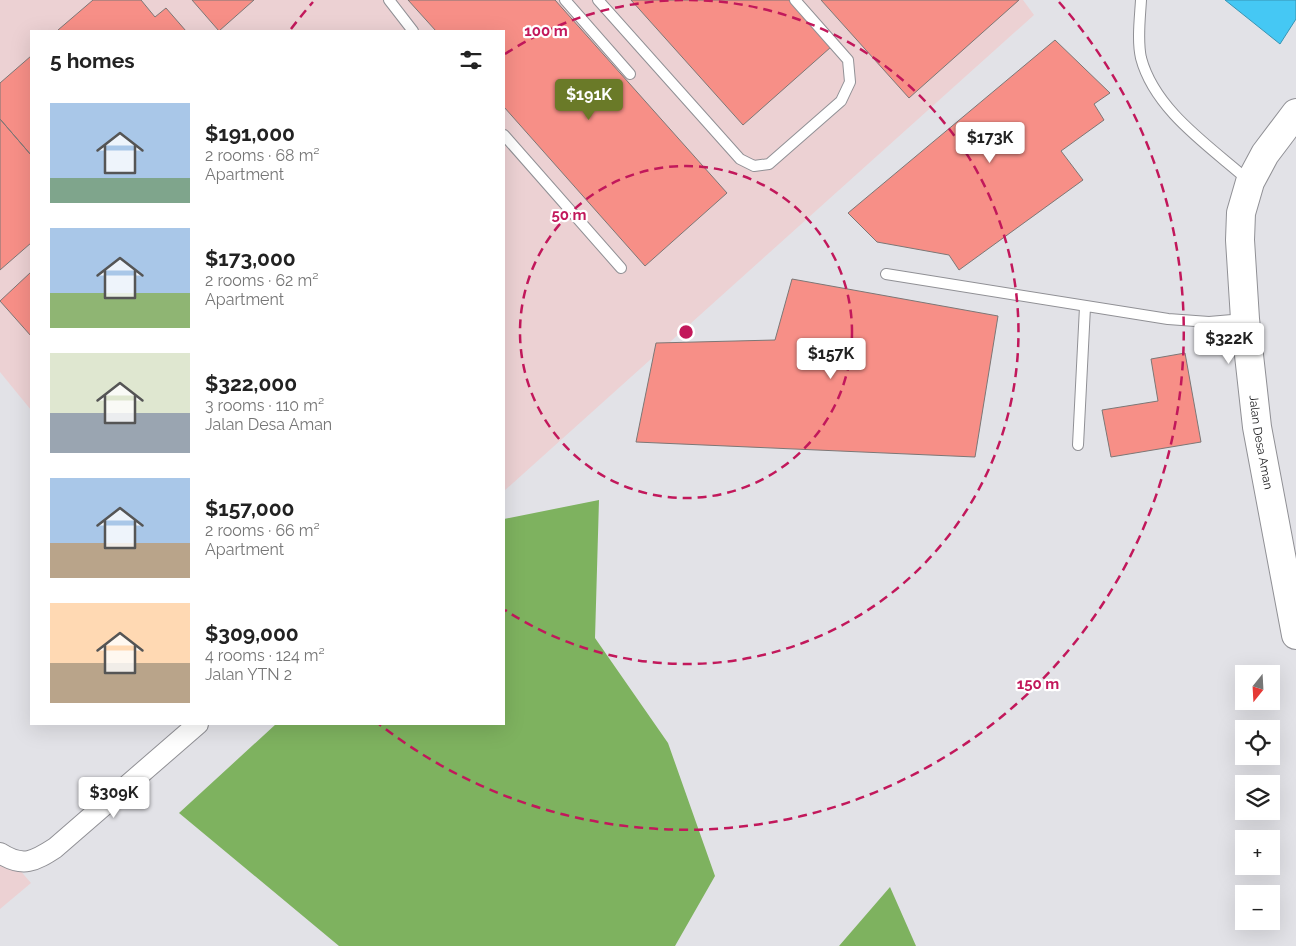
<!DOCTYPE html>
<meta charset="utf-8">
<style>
:root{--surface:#fff;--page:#f2f2f2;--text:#222;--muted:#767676;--accent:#6a7a28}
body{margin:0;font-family:Raleway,sans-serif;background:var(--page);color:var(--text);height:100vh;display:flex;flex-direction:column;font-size:19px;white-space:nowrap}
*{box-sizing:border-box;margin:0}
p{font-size:16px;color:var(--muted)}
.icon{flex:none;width:28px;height:28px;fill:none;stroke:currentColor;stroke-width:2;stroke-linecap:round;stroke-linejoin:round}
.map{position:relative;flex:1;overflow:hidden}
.drawer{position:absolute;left:30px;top:30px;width:475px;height:695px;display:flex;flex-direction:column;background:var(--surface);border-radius:0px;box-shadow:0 5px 20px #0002}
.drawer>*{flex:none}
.needle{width:32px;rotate:198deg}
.buttons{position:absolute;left:1235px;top:665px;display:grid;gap:10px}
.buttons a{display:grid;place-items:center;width:45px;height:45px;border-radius:0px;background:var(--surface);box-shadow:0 5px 20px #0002;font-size:25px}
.price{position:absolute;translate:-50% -42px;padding:0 11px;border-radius:5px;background:#fff;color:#222;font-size:16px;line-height:32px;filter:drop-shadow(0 1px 2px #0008)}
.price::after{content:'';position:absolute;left:50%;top:30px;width:15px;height:11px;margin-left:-8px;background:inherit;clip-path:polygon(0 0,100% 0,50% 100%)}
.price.active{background:var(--accent);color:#fff}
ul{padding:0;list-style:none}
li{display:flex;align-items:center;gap:15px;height:125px;padding:0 20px}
li span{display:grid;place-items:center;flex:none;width:140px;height:100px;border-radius:0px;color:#555}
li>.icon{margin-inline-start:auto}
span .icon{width:60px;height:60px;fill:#fffc;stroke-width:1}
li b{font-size:21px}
h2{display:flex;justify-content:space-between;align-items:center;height:60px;padding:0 20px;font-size:21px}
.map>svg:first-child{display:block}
</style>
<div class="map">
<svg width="1296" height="946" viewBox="0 0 1296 946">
<rect width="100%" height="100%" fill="#e2e2e7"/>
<path fill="#ecd1d3" d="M0,0H1023L1034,15L504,491V31H31V410L0,372Z
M0,847L31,883L0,909Z"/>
<path fill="#7eb25f" d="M599,500L595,638L668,743L715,876L675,946H339L179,813L276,724H504V519Z
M890,887L916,946H839Z"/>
<path fill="#45c8f4" stroke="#3894b3" d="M1225,0H1296V19L1280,44Z"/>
<path fill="#f78f87" stroke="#7c7776" d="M93,0H141L155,17L166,8L186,31H59L58,30Z
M192,0H254L219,31Z
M408,0H555L727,193L645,266L504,107V31H436Z
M631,0H789L831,47L743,125Z
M821,0H1019L909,98Z
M1055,40L1110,93L1094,104L1104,120L1061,151L1083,180L959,270L949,255L877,242L848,213Z
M31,56V155L0,119V83Z
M0,119L31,155V243L0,270Z
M31,272V336L0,301Z
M792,279L998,316L975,457L636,442L656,343L775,340Z
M1185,353L1201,442L1111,457L1102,410L1158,401L1151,359Z"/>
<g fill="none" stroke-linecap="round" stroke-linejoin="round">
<g stroke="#909095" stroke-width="12">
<path id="lane" d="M389,0L413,31
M565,0L630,74
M598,0L740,159L754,166L769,164L841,101L850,82L848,60L795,0
M1141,0C1140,18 1137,40 1141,58C1155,111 1211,147 1249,181
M504,135L621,268
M886,274L1168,319L1209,322L1244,319
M1078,445L1085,307"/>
</g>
<g stroke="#909095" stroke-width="22">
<path id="street" d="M0,853C23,868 35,861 55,848L198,724"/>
</g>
<g stroke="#909095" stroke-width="30">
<g id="secondary">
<path id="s1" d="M1296,113L1265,154L1250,182L1241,213L1240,240L1245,319L1257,427L1296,635"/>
</g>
</g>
<use href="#lane" stroke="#fff" stroke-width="10"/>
<use href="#street" stroke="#fff" stroke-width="20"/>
<use href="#secondary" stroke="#fff" stroke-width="28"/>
</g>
<g fill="none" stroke="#c2185b" stroke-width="2.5" stroke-dasharray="9 6">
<circle cx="686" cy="332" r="166"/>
<path d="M505 54A332 332 0 0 1 683 0M689 0A332 332 0 1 1 505 610"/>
<path d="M291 29A498 498 0 0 1 313 2M1059 2A498 498 0 0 1 379 724"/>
</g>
<g text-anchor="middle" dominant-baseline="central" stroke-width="4.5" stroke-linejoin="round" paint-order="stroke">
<g font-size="12" fill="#19191b" stroke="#fff">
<text stroke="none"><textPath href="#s1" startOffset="346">Jalan Desa Aman</textPath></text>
</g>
</g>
<circle cx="686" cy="332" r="8" fill="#c2185b" stroke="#fff" stroke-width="2.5"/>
<g font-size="15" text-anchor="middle" font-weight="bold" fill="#c2185b" stroke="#fff" stroke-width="4.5" stroke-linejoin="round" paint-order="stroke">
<text x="546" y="36">100 m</text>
<text x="569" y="220">50 m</text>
<text x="1038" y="689">150 m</text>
</g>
</svg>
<div class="buttons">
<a><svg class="needle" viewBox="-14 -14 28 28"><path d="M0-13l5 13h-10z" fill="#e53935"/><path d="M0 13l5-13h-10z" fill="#767676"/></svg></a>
<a><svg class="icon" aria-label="locate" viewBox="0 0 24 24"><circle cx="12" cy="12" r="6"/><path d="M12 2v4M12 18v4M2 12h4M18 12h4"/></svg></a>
<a><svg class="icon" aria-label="layers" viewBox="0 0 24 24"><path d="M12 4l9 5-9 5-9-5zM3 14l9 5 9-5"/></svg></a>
<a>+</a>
<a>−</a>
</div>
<b class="price active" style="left:589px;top:121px">$191K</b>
<b class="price" style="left:990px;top:164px">$173K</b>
<b class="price" style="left:1229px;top:365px">$322K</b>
<b class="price" style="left:831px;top:380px">$157K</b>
<b class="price" style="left:114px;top:819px">$309K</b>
<section class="drawer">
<h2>5 homes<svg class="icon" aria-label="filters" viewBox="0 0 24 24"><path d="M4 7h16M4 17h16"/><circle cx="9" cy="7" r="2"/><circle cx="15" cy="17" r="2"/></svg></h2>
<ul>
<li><span style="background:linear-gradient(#a9c7e8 75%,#7fa58c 0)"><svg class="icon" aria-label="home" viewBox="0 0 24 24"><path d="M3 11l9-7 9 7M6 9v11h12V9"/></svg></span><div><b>$191,000</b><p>2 rooms · 68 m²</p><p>Apartment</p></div></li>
<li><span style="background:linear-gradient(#a9c7e8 65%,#8fb573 0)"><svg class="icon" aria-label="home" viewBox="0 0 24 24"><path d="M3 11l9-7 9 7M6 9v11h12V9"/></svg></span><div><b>$173,000</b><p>2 rooms · 62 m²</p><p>Apartment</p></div></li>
<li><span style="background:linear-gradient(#dfe7d0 60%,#9aa5b1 0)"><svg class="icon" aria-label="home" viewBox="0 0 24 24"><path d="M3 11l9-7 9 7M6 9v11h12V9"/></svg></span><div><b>$322,000</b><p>3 rooms · 110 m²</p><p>Jalan Desa Aman</p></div></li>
<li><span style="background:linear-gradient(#a9c7e8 65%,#b9a48a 0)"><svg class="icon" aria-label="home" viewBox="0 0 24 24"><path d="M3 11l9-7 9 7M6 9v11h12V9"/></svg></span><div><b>$157,000</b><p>2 rooms · 66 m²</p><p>Apartment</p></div></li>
<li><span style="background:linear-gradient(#ffd9b3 60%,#b9a48a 0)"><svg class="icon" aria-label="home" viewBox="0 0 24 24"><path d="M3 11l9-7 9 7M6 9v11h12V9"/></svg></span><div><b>$309,000</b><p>4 rooms · 124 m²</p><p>Jalan YTN 2</p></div></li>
</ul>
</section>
</div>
